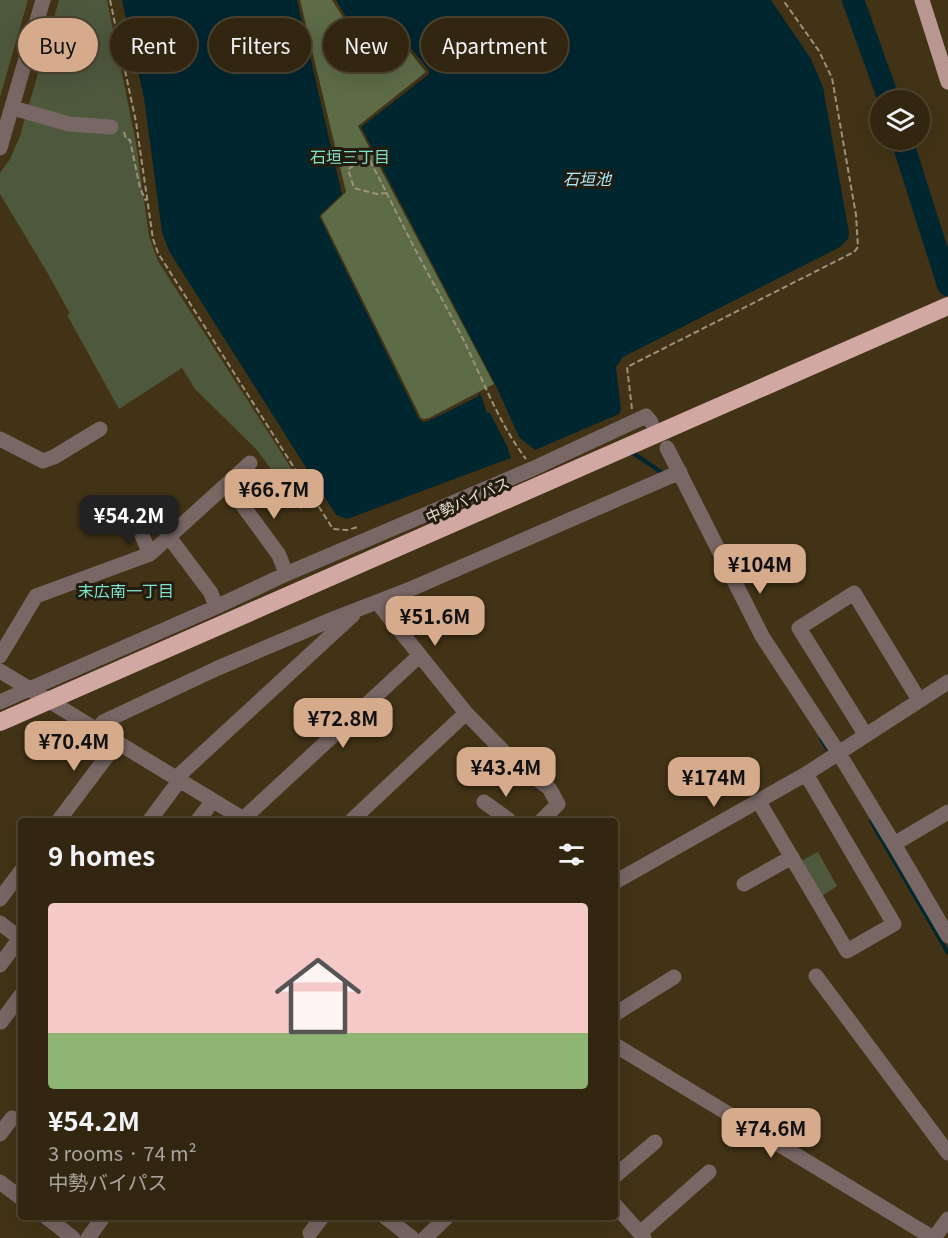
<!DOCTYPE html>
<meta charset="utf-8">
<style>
:root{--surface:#322610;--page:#3a2e19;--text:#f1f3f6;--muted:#a8a59f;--line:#4d4330;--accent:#d6ab8b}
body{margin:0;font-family:Georgia,"Noto Sans JP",serif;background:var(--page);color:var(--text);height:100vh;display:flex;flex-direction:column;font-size:22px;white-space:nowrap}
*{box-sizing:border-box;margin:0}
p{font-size:20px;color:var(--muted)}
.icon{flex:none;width:33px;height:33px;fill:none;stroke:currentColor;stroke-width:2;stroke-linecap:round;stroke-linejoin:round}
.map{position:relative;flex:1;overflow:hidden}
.panel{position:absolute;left:18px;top:818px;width:600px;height:402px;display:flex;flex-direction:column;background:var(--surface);border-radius:6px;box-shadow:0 6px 24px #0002,0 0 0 2px var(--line)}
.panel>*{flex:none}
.banner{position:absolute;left:18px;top:18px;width:600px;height:54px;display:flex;gap:12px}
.controls{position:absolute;left:870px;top:90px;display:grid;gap:12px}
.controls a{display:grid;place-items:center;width:60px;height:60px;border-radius:50%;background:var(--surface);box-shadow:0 6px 24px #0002,0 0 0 2px var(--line);font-size:30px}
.price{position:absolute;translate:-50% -51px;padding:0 14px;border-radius:12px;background:var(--accent);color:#111;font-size:20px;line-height:39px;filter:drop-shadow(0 2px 3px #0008)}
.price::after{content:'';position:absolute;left:50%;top:36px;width:18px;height:14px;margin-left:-9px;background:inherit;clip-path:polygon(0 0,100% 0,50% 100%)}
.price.active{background:#222;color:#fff}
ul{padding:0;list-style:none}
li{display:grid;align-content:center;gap:12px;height:318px;padding:0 30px}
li+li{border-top:2px solid var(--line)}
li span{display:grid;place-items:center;height:186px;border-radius:6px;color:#555}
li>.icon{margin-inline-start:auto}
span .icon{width:108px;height:108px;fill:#fffc;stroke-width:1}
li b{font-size:26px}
h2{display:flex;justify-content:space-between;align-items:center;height:72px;padding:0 30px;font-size:26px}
.pill{padding:0 21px;border-radius:27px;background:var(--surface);box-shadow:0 6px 24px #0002,0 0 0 2px var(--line);font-size:21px;line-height:54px}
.pill.active{background:var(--accent);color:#111}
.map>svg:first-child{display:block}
</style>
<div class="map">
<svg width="948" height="1238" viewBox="0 0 948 1238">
<rect width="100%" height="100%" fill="#423316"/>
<path fill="#4d583d" d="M0,0H28L0,97Z
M59,0H107L136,143L149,236L158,261L311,499L301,510L257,450L195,389L182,368L119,409L67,315L70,314L47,272L0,194V173L10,159L20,136Z
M818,852L837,886L822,896L801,861Z"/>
<path fill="#5d6b47" d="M300,0H332L367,55L398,37L426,72L358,126L494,384L429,418L424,419L421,418L321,216L346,192Z"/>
<path fill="#002630" d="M122,0H297L342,194L319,216L419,419L423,422L428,421L477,397L480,393L487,413H490L507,446L511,458L347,519L336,515L169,251L162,232L144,98Z
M336,0H771L811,59L823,87L849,233L848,239L840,247L623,357L616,367L621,410L619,414L535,450L519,437L497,388L361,127L429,74V70L399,34L366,51Z"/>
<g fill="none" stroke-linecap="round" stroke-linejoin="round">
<path stroke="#002630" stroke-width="4" d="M630,451L664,474
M821,739L830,753
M871,821L948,953"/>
<path stroke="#002630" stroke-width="22" d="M853,0L889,100
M902,140L948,285"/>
<path stroke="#9d917b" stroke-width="2" stroke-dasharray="6 3" stroke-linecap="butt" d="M110,0L136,122L153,239L158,253L333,529L347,530L358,527
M124,132L126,139L130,140L140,188L146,201
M387,193L377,194L354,188L348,169L368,157C385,189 400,220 416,251C433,283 450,313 466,345C484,383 500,425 526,459
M632,409L627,367L854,252L858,247L856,215L832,78L819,51L783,0"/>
<path stroke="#786764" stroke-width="15" d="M13,108L69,124L111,127
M0,148L43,0
M0,439L43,461L54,457L100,429
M667,448L762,636L838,752L894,844L948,812
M227,484L279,555L286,574
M113,526L135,519L150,554
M169,537L211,593L216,607
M377,602L466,713
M0,656L36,596L150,554L250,463
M0,671L245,820
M0,702L216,607L286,574L532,469L646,416L651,422
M96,731L103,722L218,668L333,619L413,588L680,472
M865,734L799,628L854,593L919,700
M176,778L353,615
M484,802L509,820
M759,802L847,951L894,924L806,774
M243,819L420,655
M59,820L117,743
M150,820L179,781
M198,820L213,801
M352,820L466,713L511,759L549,788L558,804L542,820
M894,844L948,936
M615,882L806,774L948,682
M744,884L792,857
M0,899L21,871
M0,923L21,939
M0,965L20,938
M816,976L948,1153
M615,1014L674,977
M1,1022L21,995
M615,1045L933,1238
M0,1134L12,1118
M615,1176L655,1142
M0,1182L21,1198
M615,1205L640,1233
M45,1216L73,1238
M384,1216L412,1238
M310,1233L323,1216
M88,1238L104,1216
M425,1238L448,1216
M644,1238L640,1233L709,1172
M934,1238L948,1219"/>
<path stroke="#b89790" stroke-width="15" d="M922,0L948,82"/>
<path stroke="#d1a9a2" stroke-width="18" d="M0,722L948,306"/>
</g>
<g text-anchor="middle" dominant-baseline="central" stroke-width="6" stroke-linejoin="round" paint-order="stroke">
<g font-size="15" fill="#ebe2d2" stroke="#231c10">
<text transform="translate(467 499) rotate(-24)">中勢バイパス</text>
</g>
<g font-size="16" fill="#7ee1c9" stroke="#231c10">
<text x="350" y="156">石垣三丁目</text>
<text x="126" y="590">末広南一丁目</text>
</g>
<g font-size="16" font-style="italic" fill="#aaeafe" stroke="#231c10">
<text x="587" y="178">石垣池</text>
</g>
</g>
</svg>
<div class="controls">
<a><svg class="icon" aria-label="layers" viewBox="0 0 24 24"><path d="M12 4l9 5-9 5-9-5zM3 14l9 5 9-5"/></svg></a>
</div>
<b class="price" style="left:274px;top:520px">¥66.7M</b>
<b class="price active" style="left:129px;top:546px">¥54.2M</b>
<b class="price" style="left:760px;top:595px">¥104M</b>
<b class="price" style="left:435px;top:647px">¥51.6M</b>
<b class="price" style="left:343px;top:749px">¥72.8M</b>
<b class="price" style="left:74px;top:772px">¥70.4M</b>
<b class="price" style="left:506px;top:798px">¥43.4M</b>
<b class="price" style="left:714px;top:808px">¥174M</b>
<b class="price" style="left:771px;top:1159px">¥74.6M</b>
<div class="banner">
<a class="pill active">Buy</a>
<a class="pill">Rent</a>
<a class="pill">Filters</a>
<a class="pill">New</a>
<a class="pill">Apartment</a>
</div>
<section class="panel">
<h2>9 homes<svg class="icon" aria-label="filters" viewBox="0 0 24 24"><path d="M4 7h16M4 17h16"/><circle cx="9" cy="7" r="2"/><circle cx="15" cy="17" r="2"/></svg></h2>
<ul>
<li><span style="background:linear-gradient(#f6c9c9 70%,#8fb573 0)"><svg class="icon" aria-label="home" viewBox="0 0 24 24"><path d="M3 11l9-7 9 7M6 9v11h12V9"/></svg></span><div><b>¥54.2M</b><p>3 rooms · 74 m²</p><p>中勢バイパス</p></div></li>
</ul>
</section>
</div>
